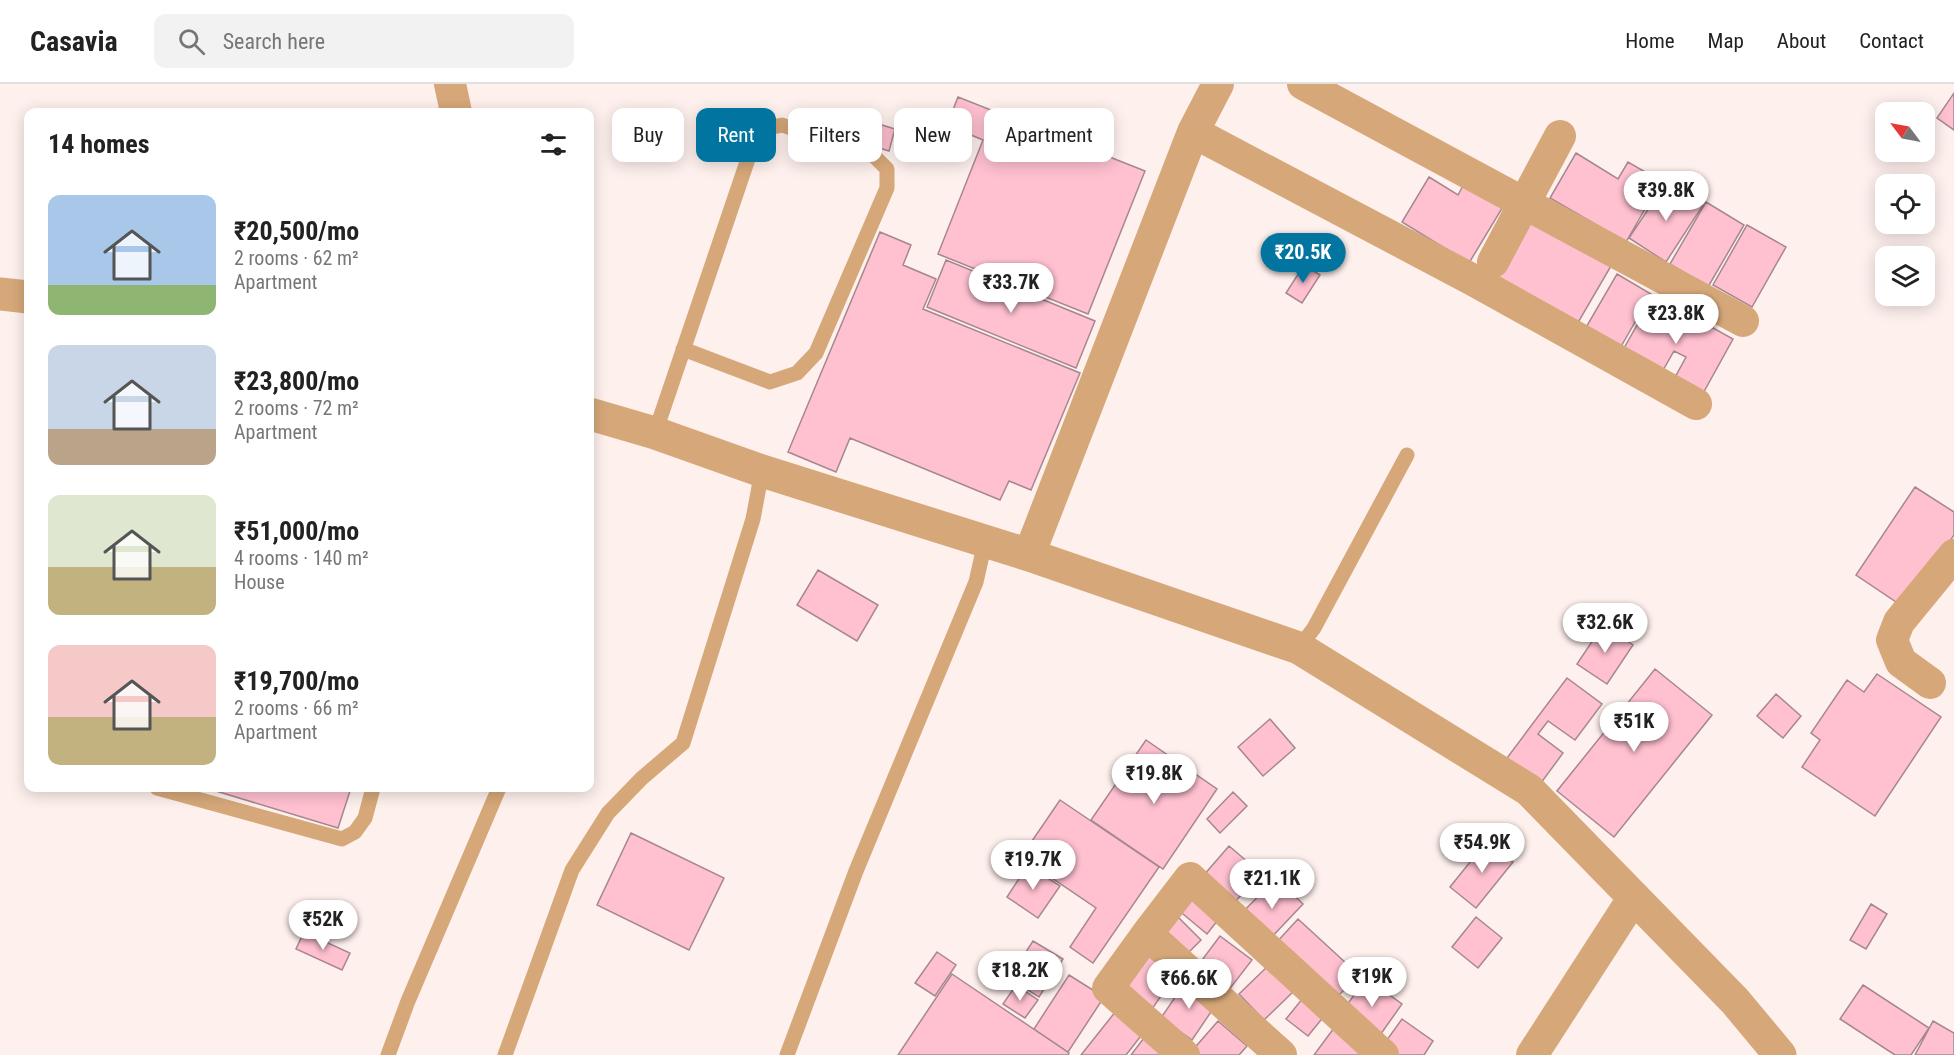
<!DOCTYPE html>
<meta charset="utf-8">
<style>
:root{--surface:#fff;--page:#f2f2f2;--text:#222;--muted:#767676;--line:#e0e0e0;--accent:#01759f}
body{margin:0;font-family:"Roboto Condensed",sans-serif;background:var(--page);color:var(--text);height:100vh;display:flex;flex-direction:column;font-size:22px;white-space:nowrap}
*{box-sizing:border-box;margin:0}
p{font-size:20px;color:var(--muted)}
.icon{flex:none;width:33px;height:33px;fill:none;stroke:currentColor;stroke-width:2;stroke-linecap:round;stroke-linejoin:round}
.map{position:relative;flex:1;overflow:hidden}
.side{position:absolute;left:24px;top:24px;width:570px;height:684px;display:flex;flex-direction:column;background:var(--surface);border-radius:12px;box-shadow:0 3px 15px #0003}
.side>*{flex:none}
.hud{position:absolute;left:612px;top:24px;width:570px;height:54px;display:flex;gap:12px}
.needle{width:39px;rotate:302deg}
.controls{position:absolute;left:1875px;top:18px;display:grid;gap:12px}
.controls a{display:grid;place-items:center;width:60px;height:60px;border-radius:12px;background:var(--surface);box-shadow:0 3px 15px #0003;font-size:30px}
.price{position:absolute;translate:-50% -51px;padding:0 14px;border-radius:21px;background:#fff;color:#222;font-size:20px;line-height:39px;filter:drop-shadow(0 2px 3px #0008)}
.price::after{content:'';position:absolute;left:50%;top:36px;width:18px;height:14px;margin-left:-9px;background:inherit;clip-path:polygon(0 0,100% 0,50% 100%)}
.price.selected{background:var(--accent);color:#fff}
ul{padding:0;list-style:none}
li{display:flex;align-items:center;gap:18px;height:150px;padding:0 24px}
li span{display:grid;place-items:center;flex:none;width:168px;height:120px;border-radius:12px;color:#555}
li>.icon{margin-inline-start:auto}
span .icon{width:72px;height:72px;fill:#fffc;stroke-width:1}
li b{font-size:26px}
h2{display:flex;justify-content:space-between;align-items:center;height:72px;padding:0 24px;font-size:26px}
.tag{padding:0 21px;border-radius:12px;background:var(--surface);box-shadow:0 3px 15px #0003;font-size:21px;line-height:54px}
.tag.selected{background:var(--accent);color:#fff}
header{display:flex;align-items:center;gap:36px;box-sizing:border-box;height:84px;padding:0 30px;background:var(--surface);border-bottom:2px solid var(--line)}
header strong{font-size:28px}
nav{display:flex;gap:33px;margin-inline-start:auto;font-size:21px}
.search{width:420px;height:54px;background:var(--page);display:flex;align-items:center;gap:15px;box-sizing:border-box;padding:0 21px;border-radius:12px;color:var(--muted);font-size:22px}
.map>svg:first-child{display:block}
</style>
<header>
<strong>Casavia</strong>
<div class="search"><svg class="icon" aria-label="search" viewBox="0 0 24 24"><circle cx="10" cy="10" r="6"/><path d="M15 15l6 6"/></svg>Search here</div>
<nav><a>Home</a><a>Map</a><a>About</a><a>Contact</a></nav>
</header>
<div class="map">
<svg width="1954" height="971" viewBox="0 0 1954 971">
<rect width="100%" height="100%" fill="#fef0ed"/>
<path fill="#ffc0d0" stroke="#a6878f" stroke-width="1.5" d="M1954,9V46L1937,34Z
M958,13L1145,87L1088,230L938,170L983,56L947,41Z
M853,32L895,45L889,67L847,54Z
M1576,69L1618,95L1628,78L1661,97L1626,158L1550,114Z
M1429,93L1458,111L1465,98L1504,121L1469,179L1402,138Z
M1667,97L1703,121L1666,178L1629,154Z
M1706,118L1744,141L1708,203L1670,180Z
M1530,134L1611,182L1576,242L1495,194Z
M1747,141L1786,163L1752,223L1713,201Z
M880,148L911,161L903,181L936,195L923,225L1080,289L1031,406L1009,397L1000,416L850,354L836,388L788,368Z
M946,176L1095,237L1076,284L927,223Z
M1304,181L1320,191L1302,219L1286,209Z
M1617,190L1651,210L1615,273L1581,252Z
M1654,211L1733,255L1701,313L1673,297L1686,273L1674,267L1658,295L1619,273Z
M1915,403L1954,428V451L1905,524L1856,491Z
M818,486L878,521L857,557L797,521Z
M1603,541L1633,561L1607,600L1577,580Z
M1655,585L1712,631L1614,753L1557,707Z
M1877,590L1941,633L1875,732L1802,683L1820,656L1811,649L1847,596L1864,608Z
M1567,594L1602,620L1575,656L1548,637L1538,650L1563,669L1538,703L1504,678Z
M1776,610L1801,632L1783,654L1757,632Z
M1270,635L1295,664L1263,692L1238,663Z
M1146,656L1217,705L1163,785L1091,736Z
M206,704H351L338,744Z
M1233,708L1247,722L1220,749L1207,735Z
M1060,716L1159,783L1093,879L1070,863L1096,824L1021,773Z
M631,749L724,794L689,866L597,821Z
M1487,757L1513,778L1476,824L1450,803Z
M1229,762L1261,789L1234,819L1203,792Z
M1028,781L1060,802L1038,834L1007,813Z
M1276,794L1303,820L1268,857L1240,831Z
M1191,807L1221,832L1207,850L1177,825Z
M1871,820L1887,830L1866,865L1850,856Z
M1176,831L1201,856L1185,872L1160,847Z
M1476,833L1502,854L1478,884L1452,863Z
M1298,835L1359,891L1334,916L1275,860Z
M304,848L350,869L342,886L296,865Z
M1220,852L1252,876L1228,907L1196,884Z
M1033,857L1063,875L1039,913L1009,894Z
M1145,863L1179,886L1152,925L1119,901Z
M937,868L956,881L935,912L915,899Z
M1270,880L1295,906L1264,936L1239,910Z
M952,890L1069,969L1068,971H898Z
M1069,891L1104,913L1068,968L1034,945Z
M1366,894L1402,920L1378,954L1342,928Z
M1186,897L1217,919L1192,956L1161,934Z
M1016,901L1038,916L1025,934L1003,920Z
M1863,901L1929,944L1911,971H1895L1840,935Z
M1303,914L1325,931L1308,952L1286,935Z
M1116,927L1144,948L1126,971H1081Z
M1402,935L1433,957L1424,971H1399L1384,960Z
M1218,937L1247,962L1239,971H1195L1191,968Z
M1933,937L1954,949V971H1915Z
M1337,940L1364,971H1314Z
M1147,950L1175,971H1131Z"/>
<g fill="none" stroke-linecap="round" stroke-linejoin="round">
<path stroke="#d6a879" stroke-width="15" d="M655,349L750,69L764,45L782,41L874,72L887,85V104L816,269L797,289L770,298L683,265
M1299,564L1314,544L1407,371
M157,704L342,755L355,748L365,734L373,704
M388,971L408,917L499,704
M505,971L572,786L608,729L642,694L683,659L753,435L762,387
M787,971L856,787L976,498L985,458"/>
<path stroke="#d6a879" stroke-width="32" d="M450,0L456,28
M1303,0L1743,237
M1193,48L1475,197L1696,320
M1493,178L1560,52
M1029,471L1193,48L1218,0
M1930,599L1901,578L1892,556L1899,538L1954,471
M1147,850L1281,971
M1184,971L1108,904L1147,850L1190,794L1383,971
M1532,971L1634,813"/>
<path stroke="#d6a879" stroke-width="33" d="M0,210L28,213
M590,330L655,349L762,387L1029,471L1299,564L1529,706L1735,917L1780,971"/>
</g>
</svg>
<div class="controls">
<a><svg class="needle" viewBox="-14 -14 28 28"><path d="M0-13l5 13h-10z" fill="#e53935"/><path d="M0 13l5-13h-10z" fill="#767676"/></svg></a>
<a><svg class="icon" aria-label="locate" viewBox="0 0 24 24"><circle cx="12" cy="12" r="6"/><path d="M12 2v4M12 18v4M2 12h4M18 12h4"/></svg></a>
<a><svg class="icon" aria-label="layers" viewBox="0 0 24 24"><path d="M12 4l9 5-9 5-9-5zM3 14l9 5 9-5"/></svg></a>
</div>
<b class="price" style="left:1666px;top:138px">₹39.8K</b>
<b class="price selected" style="left:1303px;top:200px">₹20.5K</b>
<b class="price" style="left:1011px;top:230px">₹33.7K</b>
<b class="price" style="left:1676px;top:261px">₹23.8K</b>
<b class="price" style="left:1605px;top:570px">₹32.6K</b>
<b class="price" style="left:1634px;top:669px">₹51K</b>
<b class="price" style="left:1154px;top:721px">₹19.8K</b>
<b class="price" style="left:1482px;top:790px">₹54.9K</b>
<b class="price" style="left:1033px;top:807px">₹19.7K</b>
<b class="price" style="left:1272px;top:826px">₹21.1K</b>
<b class="price" style="left:323px;top:867px">₹52K</b>
<b class="price" style="left:1020px;top:918px">₹18.2K</b>
<b class="price" style="left:1372px;top:924px">₹19K</b>
<b class="price" style="left:1189px;top:926px">₹66.6K</b>
<div class="hud">
<a class="tag">Buy</a>
<a class="tag selected">Rent</a>
<a class="tag">Filters</a>
<a class="tag">New</a>
<a class="tag">Apartment</a>
</div>
<section class="side">
<h2>14 homes<svg class="icon" aria-label="filters" viewBox="0 0 24 24"><path d="M4 7h16M4 17h16"/><circle cx="9" cy="7" r="2"/><circle cx="15" cy="17" r="2"/></svg></h2>
<ul>
<li><span style="background:linear-gradient(#a9c7e8 75%,#8fb573 0)"><svg class="icon" aria-label="home" viewBox="0 0 24 24"><path d="M3 11l9-7 9 7M6 9v11h12V9"/></svg></span><div><b>₹20,500/mo</b><p>2 rooms · 62 m²</p><p>Apartment</p></div></li>
<li><span style="background:linear-gradient(#c9d6e8 70%,#b9a48a 0)"><svg class="icon" aria-label="home" viewBox="0 0 24 24"><path d="M3 11l9-7 9 7M6 9v11h12V9"/></svg></span><div><b>₹23,800/mo</b><p>2 rooms · 72 m²</p><p>Apartment</p></div></li>
<li><span style="background:linear-gradient(#dfe7d0 60%,#c2b280 0)"><svg class="icon" aria-label="home" viewBox="0 0 24 24"><path d="M3 11l9-7 9 7M6 9v11h12V9"/></svg></span><div><b>₹51,000/mo</b><p>4 rooms · 140 m²</p><p>House</p></div></li>
<li><span style="background:linear-gradient(#f6c9c9 60%,#c2b280 0)"><svg class="icon" aria-label="home" viewBox="0 0 24 24"><path d="M3 11l9-7 9 7M6 9v11h12V9"/></svg></span><div><b>₹19,700/mo</b><p>2 rooms · 66 m²</p><p>Apartment</p></div></li>
</ul>
</section>
</div>
